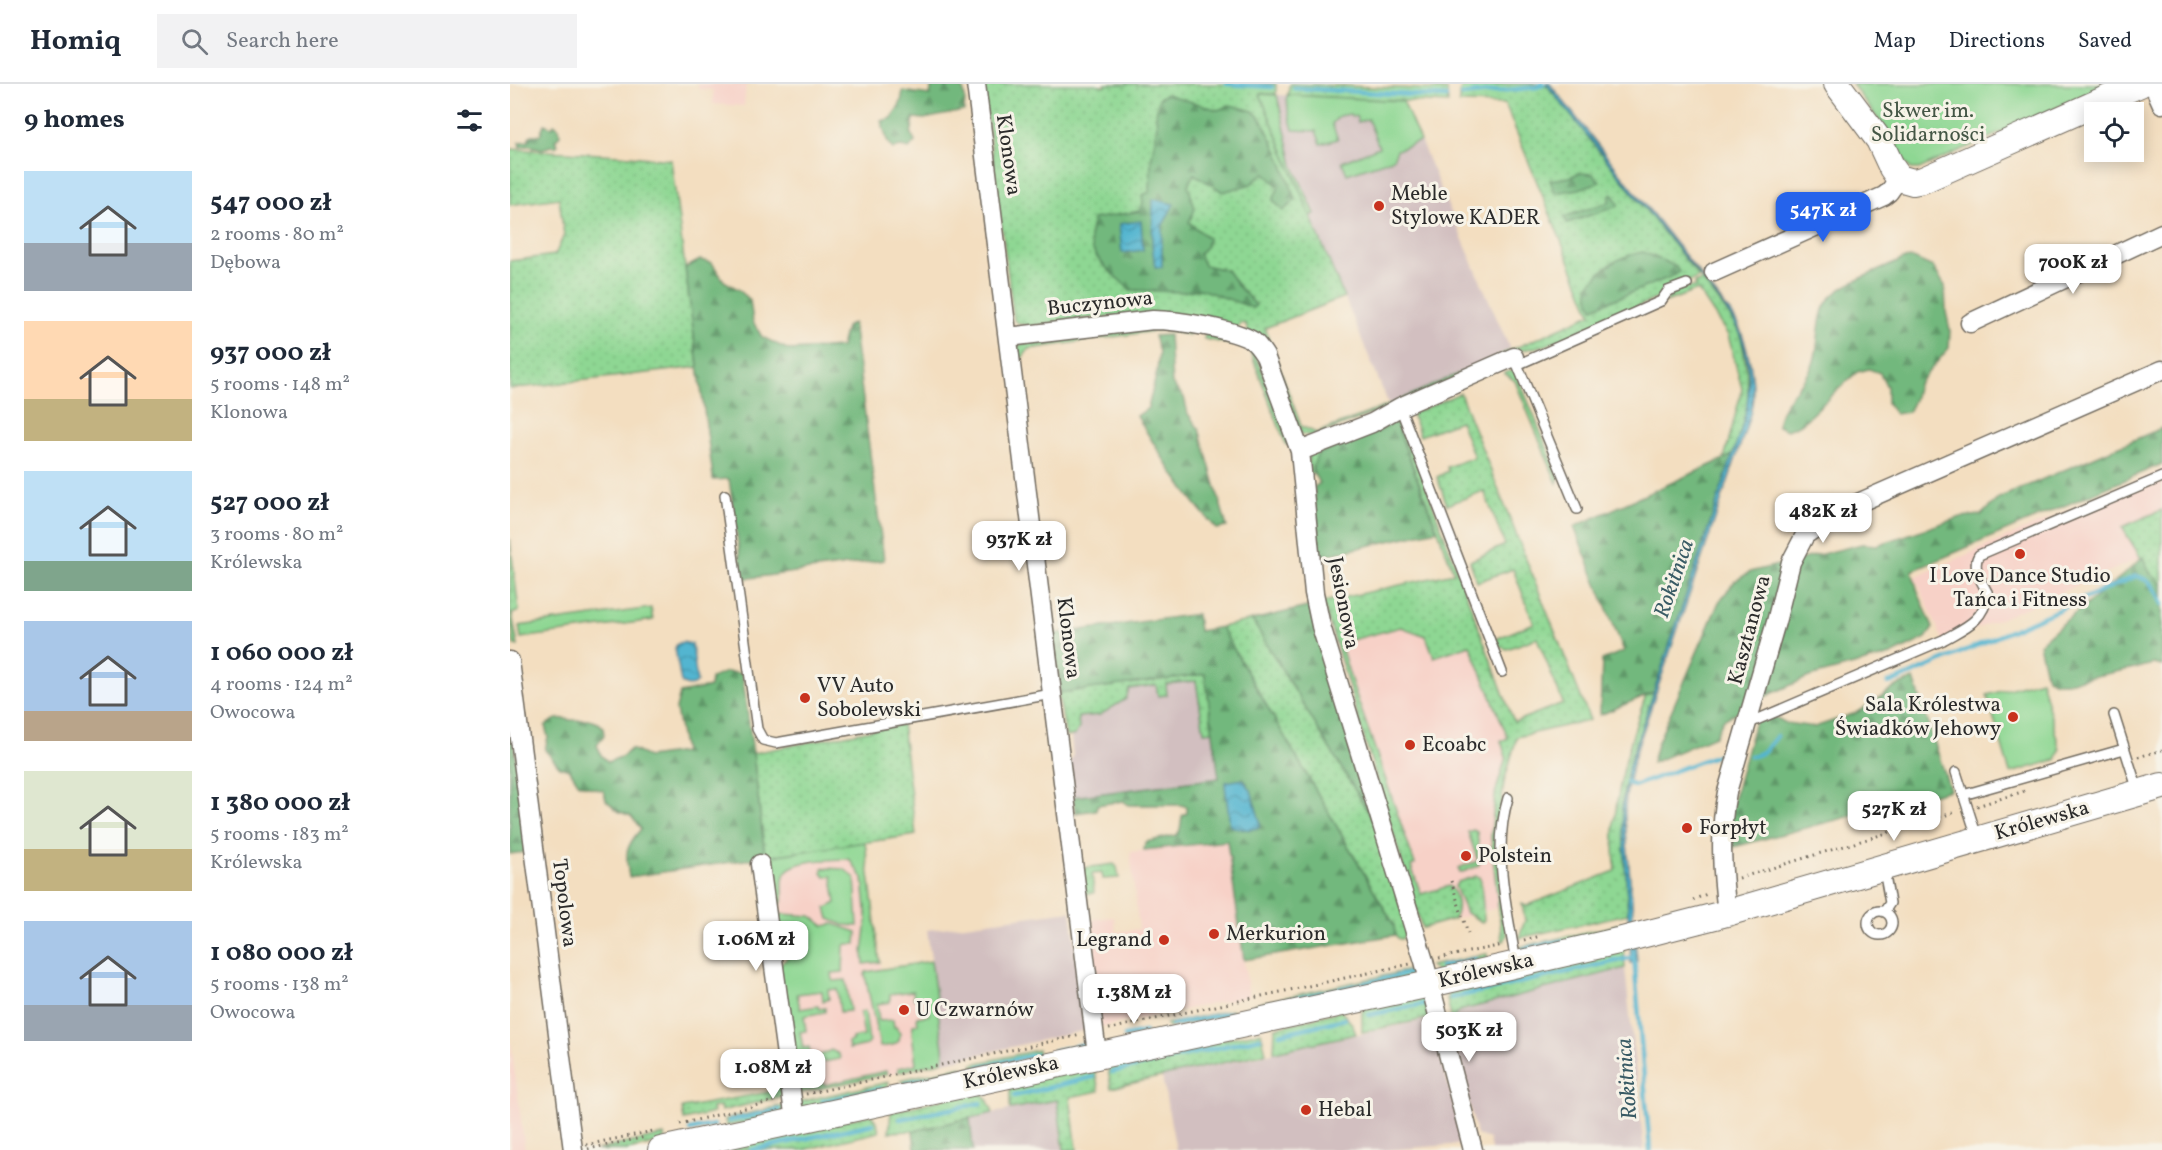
<!DOCTYPE html>
<meta charset="utf-8">
<style>
:root{--surface:#fff;--page:#f2f2f3;--text:#1f2937;--muted:#747a83;--line:#e0e1e3;--accent:#2563eb}
body{margin:0;font-family:Vollkorn,serif;background:var(--page);color:var(--text);height:100vh;display:flex;flex-direction:column;font-size:22px;white-space:nowrap}
*{box-sizing:border-box;margin:0}
p{font-size:20px;color:var(--muted)}
.icon{flex:none;width:33px;height:33px;fill:none;stroke:currentColor;stroke-width:2;stroke-linecap:round;stroke-linejoin:round}
.map{position:relative;flex:1;overflow:hidden}
.side{display:flex;flex-direction:column;background:var(--surface);width:510px}
.side>*{flex:none}
.tools{position:absolute;left:1574px;top:18px;display:grid;gap:12px}
.tools a{display:grid;place-items:center;width:60px;height:60px;border-radius:0px;background:var(--surface);box-shadow:0 3px 15px #0003;font-size:30px}
.price{position:absolute;translate:-50% -51px;padding:0 14px;border-radius:12px;background:#fff;color:#222;font-size:20px;line-height:39px;filter:drop-shadow(0 2px 3px #0008)}
.price::after{content:'';position:absolute;left:50%;top:36px;width:18px;height:14px;margin-left:-9px;background:inherit;clip-path:polygon(0 0,100% 0,50% 100%)}
.price.on{background:var(--accent);color:#fff}
ul{padding:0;list-style:none}
li{display:flex;align-items:center;gap:18px;height:150px;padding:0 24px}
li span{display:grid;place-items:center;flex:none;width:168px;height:120px;border-radius:0px;color:#555}
li>.icon{margin-inline-start:auto}
span .icon{width:72px;height:72px;fill:#fffc;stroke-width:1}
li b{font-size:26px}
h2{display:flex;justify-content:space-between;align-items:center;height:72px;padding:0 24px;font-size:26px}
header{display:flex;align-items:center;gap:36px;box-sizing:border-box;height:84px;padding:0 30px;background:var(--surface);border-bottom:2px solid var(--line)}
header strong{font-size:28px}
nav{display:flex;gap:33px;margin-inline-start:auto;font-size:21px}
.search{width:420px;height:54px;background:var(--page);display:flex;align-items:center;gap:15px;box-sizing:border-box;padding:0 21px;border-radius:0px;color:var(--muted);font-size:22px}
main{display:flex;flex:1;min-height:0}
.map>svg:first-child{display:block}
</style>
<header>
<strong>Homiq</strong>
<div class="search"><svg class="icon" aria-label="search" viewBox="0 0 24 24"><circle cx="10" cy="10" r="6"/><path d="M15 15l6 6"/></svg>Search here</div>
<nav><a>Map</a><a>Directions</a><a>Saved</a></nav>
</header>
<main>
<section class="side">
<h2>9 homes<svg class="icon" aria-label="filters" viewBox="0 0 24 24"><path d="M4 7h16M4 17h16"/><circle cx="9" cy="7" r="2"/><circle cx="15" cy="17" r="2"/></svg></h2>
<ul>
<li><span style="background:linear-gradient(#bfe0f5 60%,#9aa5b1 0)"><svg class="icon" aria-label="home" viewBox="0 0 24 24"><path d="M3 11l9-7 9 7M6 9v11h12V9"/></svg></span><div><b>547 000 zł</b><p>2 rooms · 80 m²</p><p>Dębowa</p></div></li>
<li><span style="background:linear-gradient(#ffd9b3 65%,#c2b280 0)"><svg class="icon" aria-label="home" viewBox="0 0 24 24"><path d="M3 11l9-7 9 7M6 9v11h12V9"/></svg></span><div><b>937 000 zł</b><p>5 rooms · 148 m²</p><p>Klonowa</p></div></li>
<li><span style="background:linear-gradient(#bfe0f5 75%,#7fa58c 0)"><svg class="icon" aria-label="home" viewBox="0 0 24 24"><path d="M3 11l9-7 9 7M6 9v11h12V9"/></svg></span><div><b>527 000 zł</b><p>3 rooms · 80 m²</p><p>Królewska</p></div></li>
<li><span style="background:linear-gradient(#a9c7e8 75%,#b9a48a 0)"><svg class="icon" aria-label="home" viewBox="0 0 24 24"><path d="M3 11l9-7 9 7M6 9v11h12V9"/></svg></span><div><b>1 060 000 zł</b><p>4 rooms · 124 m²</p><p>Owocowa</p></div></li>
<li><span style="background:linear-gradient(#dfe7d0 65%,#c2b280 0)"><svg class="icon" aria-label="home" viewBox="0 0 24 24"><path d="M3 11l9-7 9 7M6 9v11h12V9"/></svg></span><div><b>1 380 000 zł</b><p>5 rooms · 183 m²</p><p>Królewska</p></div></li>
<li><span style="background:linear-gradient(#a9c7e8 70%,#9aa5b1 0)"><svg class="icon" aria-label="home" viewBox="0 0 24 24"><path d="M3 11l9-7 9 7M6 9v11h12V9"/></svg></span><div><b>1 080 000 zł</b><p>5 rooms · 138 m²</p><p>Owocowa</p></div></li>
</ul>
</section>
<div class="map">
<svg width="1652" height="1066" viewBox="0 0 1652 1066">
<defs>
<pattern id="grass-dots" width="8" height="8" patternUnits="userSpaceOnUse" patternTransform="scale(1.5)"><rect width="8" height="8" fill="#8ed793"/><path d="M2 2h.1M6 6h.1" fill="none" stroke="#7bb97f" stroke-width="1.8" stroke-linecap="round"/></pattern>
<pattern id="forest-firs" width="22" height="20" patternUnits="userSpaceOnUse" patternTransform="scale(1.5)"><rect width="22" height="20" fill="#72b87d"/><path d="M5 1l3.5 6h-7zM16 11l3.5 6h-7z" fill="#5e9667"/></pattern>
<pattern id="water-waves" width="16" height="10" patternUnits="userSpaceOnUse" patternTransform="scale(1.5)"><rect width="16" height="10" fill="#52b5d0"/><path d="M0 5q4-4 8 0t8 0" fill="none" stroke="#4493a9"/></pattern>
</defs>
<rect width="100%" height="100%" fill="#f7f3e8"/>
<filter id="ink" filterUnits="userSpaceOnUse"><feTurbulence type="fractalNoise" baseFrequency=".0167" numOctaves="2"/><feDisplacementMap in="SourceGraphic" scale="12" xChannelSelector="R" yChannelSelector="G"/><feConvolveMatrix kernelMatrix="1 2 1 2 8 2 1 2 1" color-interpolation-filters="sRGB"/></filter>
<filter id="wash" filterUnits="userSpaceOnUse"><feTurbulence type="fractalNoise" baseFrequency=".008" numOctaves="4" result="noise"/><feDisplacementMap in="SourceGraphic" scale="24" xChannelSelector="R" yChannelSelector="G"/><feGaussianBlur stdDeviation="1.35" result="paint"/><feColorMatrix in="noise" values="0 0 0 0 0 0 0 0 0 0 0 0 0 0 0 0 0 1.4 0 .05"/><feComposite in="paint" operator="in"/></filter>
<g filter="url(#wash)">
<rect width="100%" height="100%" fill="#f3dec0"/>
<path fill="#f7d1c7" d="M188,0H236L234,22L203,20V6L188,5Z
M1652,386V426L1613,443L1633,473L1434,559L1405,493Z
M944,489L1007,653L989,713L985,755L991,823L912,844L818,542Z
M717,757L739,912L591,943L580,850L584,846L583,835L604,833L606,848L629,845L620,768Z
M355,758L371,885L421,877L434,971L431,979L290,1009L292,1000L291,990L282,985L268,881L277,875L275,863L266,860L263,839L272,832L271,820L260,817L255,773Z
M0,959H1L15,1066H0Z"/>
<path fill="#d2bfc0" d="M750,10L893,17L1000,265L879,321Z
M695,590L709,695L563,713L559,679L563,673L561,652L550,609Z
M561,827L576,946L431,979L434,971L417,846Z
M1115,884L1134,1066H981L979,1055L967,1051L939,942L949,927Z
M920,935L955,1060L876,1066H666L652,993Z
M547,1016L553,1066H463L460,1034Z"/>
<path fill="url(#grass-dots)" stroke="#5c815f" stroke-width="1.5" d="M473,0H585L596,2L595,0H766V10H750L834,213L755,244L791,342L806,349L879,321L1081,230L995,20L949,19V9L953,2L962,0H1036L1189,193L1150,213L1037,261L1004,268L880,323L804,352L792,350L738,248L736,240L731,239L728,244L639,230L573,235L521,242L510,240L504,236Z
M781,0L937,6L938,19L778,11L779,2Z
M0,65L109,71L161,76L188,283L0,305V177L45,171L54,151L49,114L0,121Z
M1192,196C1203,211 1216,225 1225,241C1232,252 1233,264 1235,276C1242,318 1236,332 1223,371L1214,375L1232,305L1218,251L1188,206L1156,218C1162,205 1172,203 1186,203L1185,199Z
M633,241L680,247L679,251L651,246L519,265L509,278L508,263L510,260Z
M695,249L743,264L780,359L776,361L739,264L694,255Z
M1000,287L1006,288L1049,393L1047,399L1005,297L994,289Z
M950,309L1080,636L1007,653L994,698L987,755L997,851L994,857H992L981,753L985,710L996,673L991,657L998,654L960,561L924,573L916,552L891,543L830,559L841,596L905,780L901,782L911,810L939,802C948,810 950,825 944,835L912,844L813,518L944,489L886,338L802,383V390H798L799,371L890,333L1004,638L1053,619L1027,554L997,565L989,562L986,555L1024,539L1003,485L967,498L960,477L995,461L974,407L937,421L927,393L938,387L937,383L964,373L950,337L910,352L902,330Z
M1652,426V500L1640,489L1612,443Z
M0,455L9,527L2,530L8,562L4,561L0,531Z
M742,536L865,739L898,846L892,855H889L885,851L884,841L711,543Z
M695,590L703,647L694,648L686,597L656,600L657,611L648,612L646,601L619,605L616,615L590,631L568,633L569,644L565,651L556,653L548,609Z
M1144,608L1120,676L1112,716L1118,830L1009,854L1015,836L1012,820L1016,822L1105,787C1105,769 1102,750 1105,732C1110,690 1122,650 1136,611Z
M392,640L406,751L255,773L243,669Z
M604,780L607,783L609,794L593,795L592,789L582,790L584,809L575,810L572,787L574,784Z
M966,792L969,793L971,797L974,836L972,838L956,829L945,802L948,798Z
M1109,839L1108,849L1011,869L1010,863L1099,843Z
M1114,865L1115,884L949,927L942,936L937,916L939,903Z
M977,870L978,880L929,890L920,882Z
M909,884L904,893L746,927L744,920Z
M913,910L920,934L852,948V928L855,922Z
M722,926V931L659,944L656,940Z
M831,927L842,940L846,950L764,968L765,944Z
M751,948L756,969L601,1004L598,984L600,977Z
M528,966L529,971L464,986L463,980Z
M271,974L274,1012L211,1027L210,1022L202,1024L203,1029L174,1036L172,1024L264,1007L261,975Z
M580,981L585,987L589,1007L560,1013L567,1066H554L547,1016L500,1025V998Z
M452,982L455,989L396,1002L390,996Z
M379,998L376,1007L291,1028L284,1019Z
M469,1006L478,1017L483,1029L403,1047L379,1048L381,1028Z
M275,1021L273,1032L216,1042L215,1035Z
M361,1031L367,1038L369,1048L293,1066H196Z
M154,1051L155,1055L152,1058L117,1066H87Z"/>
<path fill="url(#forest-firs)" stroke="#4e7254" stroke-width="1.5" d="M422,0H439L453,4L455,15L454,27L414,35L404,34L401,50L405,58L399,65L391,63L383,65L378,59L371,37L382,34L391,18L393,7L420,11Z
M656,10L708,26L720,21L743,27L751,35L768,68L786,116L773,127L763,116L769,103L754,89L741,100L713,108L684,90L678,101L685,125L679,138L698,154L697,162L689,170L694,181L717,186L728,202L746,221L743,224L690,205L672,208L620,206C597,183 571,171 583,135L630,127L633,119L632,111L640,108L641,77L647,44L646,30L649,14Z
M34,40L42,43L44,40L49,44L50,51L45,56L48,61L45,63L42,62L32,65L20,62L10,63L9,58L19,57V53L22,51H30Z
M1068,89L1083,90L1090,98L1069,105L1045,109L1040,96L1060,93Z
M1102,110L1108,119V122L1057,139L1054,133L1099,118V113Z
M1133,168L1165,182L1169,188L1165,191L1083,224L1080,218L1078,203C1094,182 1107,173 1133,168Z
M1403,174L1423,183L1435,202L1436,228L1440,246L1439,264L1408,300L1404,316L1398,328L1385,330L1377,319V303L1370,289L1359,285L1347,288L1291,340L1277,346L1268,342C1269,316 1292,305 1302,283C1309,267 1307,246 1312,229C1319,200 1369,189 1393,175Z
M190,176L202,179L214,197L228,205L240,216L243,238L252,253L279,266L331,263L336,243L343,239L374,476L233,495L219,395L203,396V393L175,184Z
M659,251L662,300L674,313L678,330L689,345L717,443L707,445C675,411 651,372 627,332L638,324L647,288L649,268L644,252Z
M885,337L927,446L809,473L804,403L810,399C800,388 802,383 808,370L870,347Z
M1652,344V380L1402,487L1408,508L1423,544L1416,554L1381,571L1299,593L1254,613L1213,636L1205,652L1142,679L1147,660L1209,518L1225,497L1240,488L1352,460L1367,461L1451,433L1471,431L1489,414Z
M1223,371L1144,608L1090,631L1092,576L1114,567L1064,443Z
M1633,473L1640,489L1652,500V582L1644,580L1557,598H1546L1537,594L1529,560C1562,529 1600,505 1633,473Z
M802,522L865,739L742,536Z
M687,530L689,547L711,543L884,841L885,851L734,876L717,757L634,766L635,758L667,751L670,746L672,732L677,729V723L671,721H619L613,717L587,721L586,726L565,729L563,713L709,694L695,590L550,609L543,550Z
M216,588L232,589L243,669L255,773L119,793C115,769 115,763 131,745L121,732L108,727L96,716L94,707L69,700L60,686L50,683L35,666L38,653L35,642C53,628 53,638 69,636C79,635 85,636 93,643L94,652L87,661L91,671L98,678L113,672L121,665L138,673L174,668L166,625L170,609L200,603L201,594Z
M1404,595L1440,706L1220,764L1218,735L1246,634L1263,632L1276,639L1305,643L1346,629L1387,602Z
M0,628L17,768L0,770Z
M460,1034L463,1066H405L403,1047Z"/>
<path fill="#8ed793" stroke="#5c815f" stroke-width="1.5" d="M1342,0H1600L1409,85H1401L1394,76L1387,61Z
M750,10L767,11L783,81L805,130L801,132Z
M777,11L893,17L910,57L887,66L883,75L837,90L832,78L869,63L858,35L848,38L846,32L842,33L840,30L829,32L822,40L828,55L811,60L806,47L783,46L778,27Z
M141,524L143,536L11,554L9,542Z
M1531,596L1550,666L1546,676L1500,689L1477,611Z
M963,746L967,748L970,778L968,782L950,789L948,784L968,777L958,748Z
M355,758L370,878L354,880L353,868L357,836L353,794L339,775C325,776 278,774 274,792C271,801 275,811 271,820L260,817L255,773Z
M312,784L334,785L345,794L348,842L334,841L319,835L316,824L326,819L322,792L315,793L312,789Z
M272,830L301,832L314,842L324,840L347,848L346,860H337L334,862L333,888L322,889L323,897L336,896L340,927L330,928L327,905L318,906L319,915L313,917L312,907L287,910L290,925L308,922L309,925L315,924V928L294,932L296,947L290,948L293,964L299,963L301,974L307,973L321,966L329,970L330,975L313,978L305,987L291,989L282,985L268,881L277,875L275,863L266,860L263,839Z
M421,877L434,971L431,978L388,988V984L406,980L402,949L403,941L408,940L407,933L420,931L417,913L404,915L403,907L380,910V918L367,920L369,937L383,936L384,943H386L390,950L389,957L383,961L370,963L355,891L356,888Z
M355,927L359,957L357,961L339,965L338,958L342,957V954L354,952L350,928Z
M376,987L377,990L290,1009L285,1007L292,998L308,996L315,1001Z"/>
<path fill="url(#water-waves)" stroke="#3e707e" stroke-width="1.5" d="M1036,0H1040L1223,232C1237,253 1246,296 1242,321C1241,329 1238,336 1236,344L1126,668C1120,690 1114,712 1115,735L1127,877L1121,879L1112,725L1118,685L1232,343C1241,313 1241,282 1231,253C1222,228 1187,189 1170,168C1125,112 1080,56 1036,0Z
M643,115L664,120L652,143V183H645L642,161Z
M631,137L633,166L612,169L609,140Z
M172,558L182,560L187,598C183,603 175,603 171,598L165,564L167,560Z
M733,695L741,706L750,737V742C742,748 730,745 720,742L715,701L716,698Z"/>
<g fill="none" stroke-linecap="round" stroke-linejoin="round">
<path stroke="#52b5d0" stroke-width="4.5" d="M717,0L762,3
M784,4L936,13
M951,11L1027,3L1033,0
M1378,599L1388,596L1626,492C1642,496 1646,505 1652,520
M1241,672C1253,671 1260,661 1267,652
M1117,698L1124,702L1218,667
M1014,865L1052,857
M1124,874L1140,1066
M931,883L965,875
M941,914L1124,873
M763,920L901,889
M859,931L913,920
M662,941L719,929
M770,950L835,935
M615,952L635,948
M544,967L576,960
M469,983L526,971
M602,988L750,954
M396,999L452,987
M504,1012L583,993
M313,1017L371,1005
M390,1035L471,1019
M219,1037L269,1026
M180,1046L204,1041
M242,1066L363,1040"/>
</g>
</g>
<g filter="url(#ink)">
<g fill="none" stroke-linecap="round" stroke-linejoin="round">
<g stroke="#716a5f" stroke-width="12">
<path id="lane" d="M1005,275L1067,425
M1007,281L1151,217L1158,207L1177,200
M890,323L992,588
M215,411L247,645L253,656L266,659L542,610
M1604,631L1628,707
M1237,640L1433,556C1455,543 1473,538 1478,510C1472,498 1461,483 1469,471L1652,393
M1446,688L1467,753
M1453,711L1614,665
M998,714C982,767 997,825 1006,878
M1374,786L1380,819L1374,828
M1358 839a12 12 0 1 1 24 0a12 12 0 1 1-24 0Z"/>
</g>
<g stroke="#716a5f" stroke-width="21">
<path id="street" d="M466,0L587,970
M1643,0L1652,20
M1204,188L1374,112L1379,108L1389,94
M1460,239L1652,149
M498,253L643,236C666,236 724,245 743,257C748,261 751,266 755,272L790,367
M0,577L63,1066
M250,780L285,1037
M1217,829C1212,789 1209,747 1217,708L1266,538L1281,478L1295,451L1332,426L1652,286
M963,1066L914,877L811,542L804,509L790,367L862,339L890,323L1004,273"/>
</g>
<g stroke="#716a5f" stroke-width="28">
<path id="secondary" d="M1327,0L1369,56L1382,84L1389,94L1403,98L1413,96L1630,0
M151,1066L920,900L1108,857L1217,829L1652,702"/>
</g>
<path stroke="#716a5f" stroke-width="3" stroke-dasharray="1.5 4.5" stroke-linecap="butt" d="M1628,673L1652,666
M1467,722L1518,706
M1229,794L1446,728
M941,797L958,849
M1183,816L1199,809
M1014,856L1031,852
M929,874L993,861
M599,945L900,880
M296,1010L571,951
M170,1040L268,1016
M76,1061L143,1047
M78,1065L136,1053"/>
<use href="#lane" stroke="#fff" stroke-width="9"/>
<use href="#street" stroke="#fff" stroke-width="18"/>
<use href="#secondary" stroke="#fff" stroke-width="26"/>
</g>
</g>
<g fill="#c8321e" stroke="#f7f3e8" stroke-width="2">
<circle cx="869" cy="122" r="6"/>
<circle cx="1510" cy="470" r="6"/>
<circle cx="295" cy="614" r="6"/>
<circle cx="1503" cy="633" r="6"/>
<circle cx="900" cy="661" r="6"/>
<circle cx="1177" cy="744" r="6"/>
<circle cx="956" cy="772" r="6"/>
<circle cx="704" cy="850" r="6"/>
<circle cx="654" cy="856" r="6"/>
<circle cx="394" cy="926" r="6"/>
<circle cx="796" cy="1026" r="6"/>
</g>
<g text-anchor="middle" dominant-baseline="central" stroke-width="6" stroke-linejoin="round" paint-order="stroke">
<g font-size="21" fill="#445645" stroke="#f7f3e8">
<text x="1418" y="27">Skwer im.<tspan x="1418" dy="24">Solidarności</tspan></text>
</g>
<g font-size="21" fill="#2b2b2b" stroke="#f7f3e8">
<text transform="translate(498 71) rotate(82)">Klonowa</text>
<text transform="translate(590 220) rotate(-6)">Buczynowa</text>
<text transform="translate(833 519) rotate(79)">Jesionowa</text>
<text transform="translate(1240 546) rotate(-75)">Kasztanowa</text>
<text transform="translate(558 554) rotate(83)">Klonowa</text>
<text transform="translate(1532 737) rotate(-16)">Królewska</text>
<text transform="translate(54 819) rotate(83)">Topolowa</text>
<text transform="translate(976 887) rotate(-13)">Królewska</text>
<text transform="translate(501 989) rotate(-12)">Królewska</text>
</g>
<g font-size="21" fill="#2b2b2b" stroke="#f7f3e8" text-anchor="start">
<text x="881" y="110">Meble<tspan x="881" dy="24">Stylowe KADER</tspan></text>
<text x="1510" y="492" text-anchor="middle">I Love Dance Studio<tspan x="1510" dy="24">Tańca i Fitness</tspan></text>
<text x="307" y="602">VV Auto<tspan x="307" dy="24">Sobolewski</tspan></text>
<text x="1491" y="621" text-anchor="end">Sala Królestwa<tspan x="1491" dy="24">Świadków Jehowy</tspan></text>
<text x="912" y="661">Ecoabc</text>
<text x="1189" y="744">Forpłyt</text>
<text x="968" y="772">Polstein</text>
<text x="716" y="850">Merkurion</text>
<text x="642" y="856" text-anchor="end">Legrand</text>
<text x="406" y="926">U Czwarnów</text>
<text x="808" y="1026">Hebal</text>
</g>
<g font-size="22" font-style="italic" fill="#395b65" stroke="#f7f3e8">
<text transform="translate(1165 495) rotate(-71)">Rokitnica</text>
<text transform="translate(1118 995) rotate(-94)">Rokitnica</text>
</g>
</g>
</svg>
<div class="tools">
<a><svg class="icon" aria-label="locate" viewBox="0 0 24 24"><circle cx="12" cy="12" r="6"/><path d="M12 2v4M12 18v4M2 12h4M18 12h4"/></svg></a>
</div>
<b class="price on" style="left:1313px;top:159px">547K zł</b>
<b class="price" style="left:1563px;top:211px">700K zł</b>
<b class="price" style="left:1313px;top:460px">482K zł</b>
<b class="price" style="left:509px;top:488px">937K zł</b>
<b class="price" style="left:1384px;top:758px">527K zł</b>
<b class="price" style="left:246px;top:888px">1.06M zł</b>
<b class="price" style="left:624px;top:941px">1.38M zł</b>
<b class="price" style="left:959px;top:979px">503K zł</b>
<b class="price" style="left:263px;top:1016px">1.08M zł</b>
</div>
</main>
